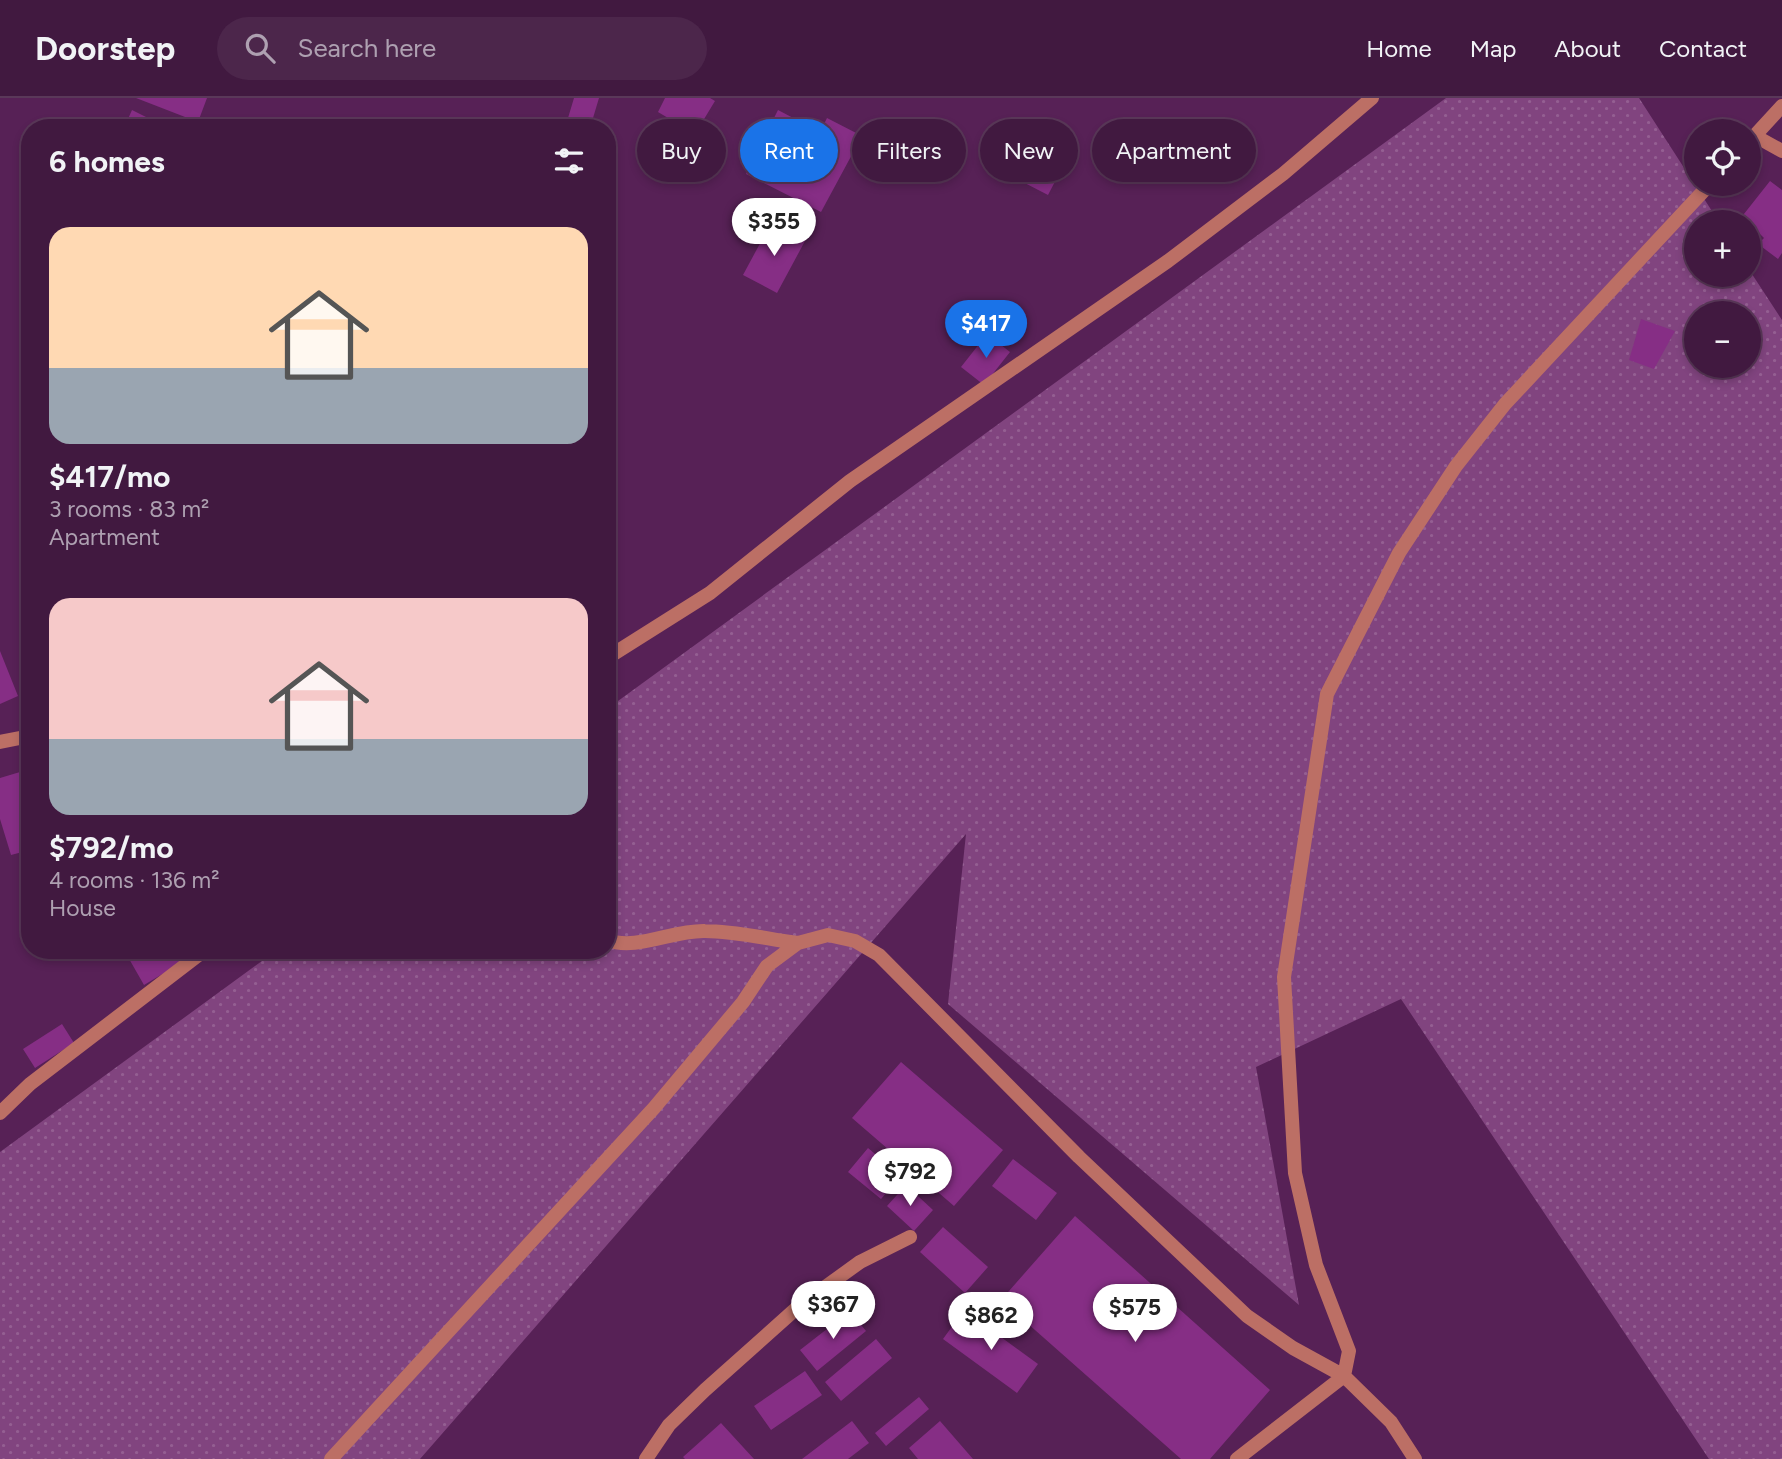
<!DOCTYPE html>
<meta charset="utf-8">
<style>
:root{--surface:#411940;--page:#4c264b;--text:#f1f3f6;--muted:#aea0b1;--line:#5a3859;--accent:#1a73e8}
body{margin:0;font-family:Figtree,sans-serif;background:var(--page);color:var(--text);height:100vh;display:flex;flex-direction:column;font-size:26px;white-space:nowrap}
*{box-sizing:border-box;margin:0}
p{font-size:23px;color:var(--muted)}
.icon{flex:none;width:38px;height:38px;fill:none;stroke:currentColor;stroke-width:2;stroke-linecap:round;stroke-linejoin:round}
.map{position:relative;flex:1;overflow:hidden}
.details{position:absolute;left:21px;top:21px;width:595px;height:840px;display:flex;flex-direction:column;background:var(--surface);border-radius:28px;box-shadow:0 4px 10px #0003,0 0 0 2px var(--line)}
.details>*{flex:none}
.top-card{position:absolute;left:637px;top:21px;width:665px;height:63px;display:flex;gap:14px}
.buttons{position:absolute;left:1684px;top:21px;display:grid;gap:14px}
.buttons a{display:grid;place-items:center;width:77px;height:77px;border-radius:50%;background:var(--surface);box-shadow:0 4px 10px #0003,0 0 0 2px var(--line);font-size:35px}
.price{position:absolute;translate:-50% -60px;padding:0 16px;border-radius:24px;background:#fff;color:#222;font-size:23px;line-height:46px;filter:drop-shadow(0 2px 4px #0008)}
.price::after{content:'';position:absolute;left:50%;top:42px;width:21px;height:16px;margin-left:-10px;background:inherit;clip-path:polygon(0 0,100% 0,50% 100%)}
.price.selected{background:var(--accent);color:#fff}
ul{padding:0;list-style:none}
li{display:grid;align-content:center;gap:14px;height:371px;padding:0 28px}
li span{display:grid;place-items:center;height:217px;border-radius:21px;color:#555}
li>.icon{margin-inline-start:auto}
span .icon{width:126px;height:126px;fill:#fffc;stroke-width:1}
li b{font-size:30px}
h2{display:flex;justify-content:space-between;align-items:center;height:84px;padding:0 28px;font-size:30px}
.chip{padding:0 24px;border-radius:32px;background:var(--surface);box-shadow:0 4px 10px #0003,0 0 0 2px var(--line);font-size:24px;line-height:63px}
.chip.selected{background:var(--accent);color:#fff}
header{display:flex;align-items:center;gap:42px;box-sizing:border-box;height:98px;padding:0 35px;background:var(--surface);border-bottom:2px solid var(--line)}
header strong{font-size:33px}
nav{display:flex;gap:38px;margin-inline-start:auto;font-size:24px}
.search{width:490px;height:63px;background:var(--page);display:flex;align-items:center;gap:18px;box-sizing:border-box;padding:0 24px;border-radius:38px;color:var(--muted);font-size:26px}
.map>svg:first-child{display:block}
</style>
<header>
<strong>Doorstep</strong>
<div class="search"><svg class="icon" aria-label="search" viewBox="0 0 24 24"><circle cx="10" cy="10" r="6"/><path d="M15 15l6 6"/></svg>Search here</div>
<nav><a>Home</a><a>Map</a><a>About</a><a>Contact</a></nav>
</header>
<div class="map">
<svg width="1782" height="1361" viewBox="0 0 1782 1361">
<defs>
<pattern id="grass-dots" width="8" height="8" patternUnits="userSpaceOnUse" patternTransform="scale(1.75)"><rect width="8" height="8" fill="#81447f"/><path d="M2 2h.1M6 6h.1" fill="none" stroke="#945f92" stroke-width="1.8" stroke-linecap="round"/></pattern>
</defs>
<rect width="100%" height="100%" fill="#572156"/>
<path fill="url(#grass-dots)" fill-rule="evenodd" d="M1446,0H1639L1719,124H1696V177H1748V170L1782,222V1361H1709L1401,901L1256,969L1299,1207L948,906L966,736L420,1361H0V1054L277,852H607V611ZM1696,215H1748V268H1696Z"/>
<path fill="#862e85" d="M136,0H207L198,24Z
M574,0H599L590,30H565Z
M665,0H710L715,3L695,36L658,14Z
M132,12L168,30H124Z
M778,12L820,34L827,20L862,38L821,114L746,76Z
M484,26L526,28V30H483Z
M1026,54L1061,72L1048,97L1013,79Z
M1770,83L1782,92V155L1778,161L1758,146L1764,140L1748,124L1740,121Z
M607,106L615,108L608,136L607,135Z
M771,125L805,143L777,195L743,177Z
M1641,221L1675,233L1654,271L1629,262Z
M987,236L1010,254L984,287L961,269Z
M0,553L18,598L0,606Z
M30,671V752L11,757L0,721V680Z
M124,852H187L191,859L144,887Z
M62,926L74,945L35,970L23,951Z
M901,964L1003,1052L954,1108L852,1020Z
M868,1050L901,1078L881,1101L848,1074Z
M1013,1061L1057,1095L1036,1122L992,1088Z
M906,1087L933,1112L914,1133L887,1108Z
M1075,1118L1270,1292L1210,1361H1181L1001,1202Z
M943,1129L988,1169L965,1195L920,1154Z
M964,1212L1038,1266L1017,1295L943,1241Z
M850,1213L866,1233L817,1273L800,1252Z
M876,1241L892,1260L841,1303L825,1284Z
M805,1273L822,1297L771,1332L754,1308Z
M919,1299L929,1311L886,1348L875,1335Z
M852,1323L869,1345L848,1361H802Z
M940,1323L973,1361H918L909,1350Z
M721,1325L754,1361H685L683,1359Z"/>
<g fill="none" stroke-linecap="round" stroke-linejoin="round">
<path stroke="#bc6f65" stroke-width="14" d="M1748,45L1782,8
M607,842C637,853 672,832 705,833C735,833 767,841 798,845
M331,1361L654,1010L743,904L767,868L798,845L828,837L855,843L879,857L1079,1059L1247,1218L1293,1250L1344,1278L1237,1361
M646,1361L669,1327L705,1292L799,1208L860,1164L910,1139
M1415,1361L1391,1324L1344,1278L1349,1253L1316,1167L1295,1075L1284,879L1327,596L1399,455L1456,368L1505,306L1710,86"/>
<path stroke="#bc6f65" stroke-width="14" d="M1755,38L1782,53
M607,560L710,495L850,383L1168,163L1283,76L1372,0
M0,644L30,638
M0,1015L30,986L205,852"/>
</g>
</svg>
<div class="buttons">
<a><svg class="icon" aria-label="locate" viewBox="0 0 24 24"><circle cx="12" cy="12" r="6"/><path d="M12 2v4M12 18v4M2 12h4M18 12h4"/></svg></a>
<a>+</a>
<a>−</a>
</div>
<b class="price" style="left:774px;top:160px">$355</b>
<b class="price selected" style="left:986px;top:262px">$417</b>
<b class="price" style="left:910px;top:1110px">$792</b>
<b class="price" style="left:833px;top:1243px">$367</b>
<b class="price" style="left:1135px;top:1246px">$575</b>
<b class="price" style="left:991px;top:1254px">$862</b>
<div class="top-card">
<a class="chip">Buy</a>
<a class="chip selected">Rent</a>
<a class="chip">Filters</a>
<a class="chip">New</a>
<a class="chip">Apartment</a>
</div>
<section class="details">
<h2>6 homes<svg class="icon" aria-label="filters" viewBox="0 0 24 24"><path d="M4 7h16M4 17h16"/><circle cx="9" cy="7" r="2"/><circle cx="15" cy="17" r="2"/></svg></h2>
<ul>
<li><span style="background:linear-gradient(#ffd9b3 65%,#9aa5b1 0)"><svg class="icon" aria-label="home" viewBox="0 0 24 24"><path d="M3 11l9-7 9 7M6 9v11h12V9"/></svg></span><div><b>$417/mo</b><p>3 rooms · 83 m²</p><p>Apartment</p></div></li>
<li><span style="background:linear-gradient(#f6c9c9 65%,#9aa5b1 0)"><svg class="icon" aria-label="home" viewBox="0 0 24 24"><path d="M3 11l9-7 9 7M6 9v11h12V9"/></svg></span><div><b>$792/mo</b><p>4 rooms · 136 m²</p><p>House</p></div></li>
</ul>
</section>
</div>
